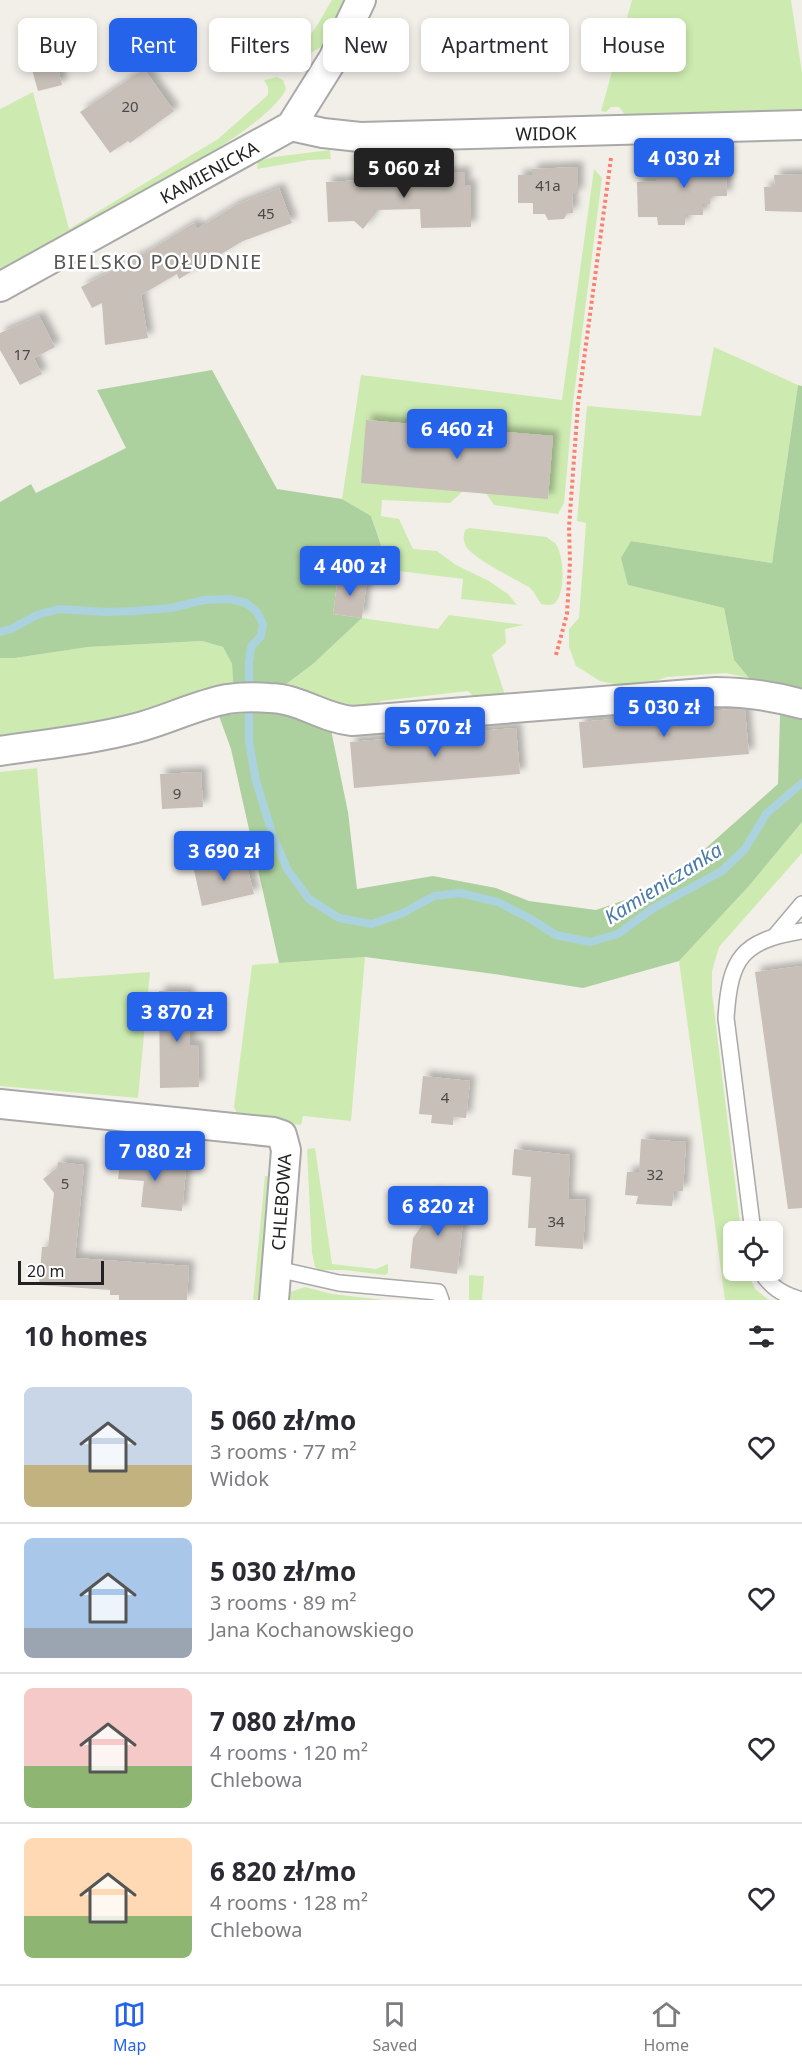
<!DOCTYPE html>
<meta charset="utf-8">
<style>
:root{--surface:#fff;--page:#f7f7f7;--text:#2b2b33;--muted:#7c7c81;--line:#e1e1e2;--accent:#2563eb}
body{margin:0;font-family:"Noto Sans",sans-serif;background:var(--page);color:var(--text);height:100vh;display:flex;flex-direction:column;font-size:22px;white-space:nowrap}
*{box-sizing:border-box;margin:0}
p{font-size:20px;color:var(--muted)}
.icon{flex:none;width:33px;height:33px;fill:none;stroke:currentColor;stroke-width:2;stroke-linecap:round;stroke-linejoin:round}
.map{position:relative;height:1300px;overflow:hidden}
.side{display:flex;flex-direction:column;background:var(--surface);flex:1}
.side>*{flex:none}
.banner{position:absolute;left:18px;top:18px;width:766px;height:54px;display:flex;gap:12px}
.controls{position:absolute;left:723px;top:1221px;display:grid;gap:12px}
.controls a{display:grid;place-items:center;width:60px;height:60px;border-radius:9px;background:var(--surface);box-shadow:0 3px 9px #0003;font-size:30px}
.scale{position:absolute;left:18px;bottom:15px;width:86px;box-sizing:border-box;padding-left:6px;border:3px solid #222;border-top:0;font-size:16px;line-height:21px;white-space:nowrap;color:#222;-webkit-text-stroke:4px #fff;paint-order:stroke}
.price{position:absolute;translate:-50% -51px;padding:0 14px;border-radius:6px;background:var(--accent);color:#fff;font-size:20px;line-height:39px;filter:drop-shadow(0 2px 3px #0008)}
.price::after{content:'';position:absolute;left:50%;top:36px;width:18px;height:14px;margin-left:-9px;background:inherit;clip-path:polygon(0 0,100% 0,50% 100%)}
.price.active{background:#222;color:#fff}
ul{padding:0;list-style:none}
li{display:flex;align-items:center;gap:18px;height:150px;padding:0 24px}
li+li{border-top:2px solid var(--line)}
li span{display:grid;place-items:center;flex:none;width:168px;height:120px;border-radius:9px;color:#555}
li>.icon{margin-inline-start:auto}
span .icon{width:72px;height:72px;fill:#fffc;stroke-width:1}
li b{font-size:26px}
h2{display:flex;justify-content:space-between;align-items:center;height:72px;padding:0 24px;font-size:26px}
.tag{padding:0 21px;border-radius:9px;background:var(--surface);box-shadow:0 3px 9px #0003;font-size:21px;line-height:54px}
.tag.active{background:var(--accent);color:#fff}
.tabs{display:flex;justify-content:space-around;align-items:center;height:84px;border-top:2px solid var(--line);background:var(--surface);font-size:16px;color:var(--muted)}
.tabs a{display:grid;justify-items:center;gap:3px}
.tabs .active{color:var(--accent)}
.map>svg:first-child{display:block}
</style>
<div class="map">
<svg width="802" height="1300" viewBox="0 0 802 1300">
<defs>
<filter id="shadow"><feDropShadow dx="5.5" dy="-5.5" stdDeviation="3" flood-color="#0004"/></filter>
</defs>
<rect width="100%" height="100%" fill="#f2efe9"/>
<path fill="#cdebb0" d="M332,0H347L326,44L311,53L278,55C310,46 316,26 332,0Z
M632,0H791L802,73V110L626,116L619,107H611L606,112L601,111Z
M277,77L283,80L286,89C272,119 200,159 171,177C114,211 58,244 0,276V109L33,92L69,229L218,139L268,95V87L264,80Z
M330,150L331,159L309,160L257,169L258,161L274,157Z
M594,169L602,178L573,403L564,503L558,514L494,505L486,493L548,498L553,436L367,420L463,491L450,503L382,500L381,516L399,519L413,549L437,551L456,565L489,581L508,594L517,605L461,599L463,579L391,570L389,583L367,580L381,545L372,518L342,499L361,375L562,400Z
M714,347L798,385L772,563L631,541L628,585L724,608L734,660L749,678L726,673L667,677L644,685L624,686L600,681L576,666L569,647V629L579,618L586,523L577,521L587,406L701,416Z
M469,528L547,537C547,538 554,542 555,543C564,553 566,593 555,603C551,606 546,605 541,604L533,591L529,587C513,578 478,561 467,548C463,542 463,536 465,530Z
M449,615L524,625L505,629L506,643L492,655L504,692L501,697L478,701L468,691L381,701L370,712H341L285,685L313,664L362,618L438,629Z
M202,641L223,647L232,664L233,682L178,707L0,742V658H15L87,647Z
M37,768L54,979L150,972L138,1098L0,1086V772Z
M802,822V853L719,947L712,971V993L741,1231L734,1232V1270L747,1271L755,1289L769,1300H725L679,961L749,886Z
M365,957L351,1121L303,1116L301,1125L239,1118L234,1107L252,965Z
M315,1148L332,1264L376,1269L388,1264V1273L385,1275L345,1270H319L315,1267L312,1253L307,1149Z
M265,1176L272,1177L260,1300H253Z
M469,1275L484,1276L482,1300H469Z
M305,1287L332,1294L384,1300H286L290,1292Z"/>
<path fill="#add19e" d="M212,370L277,489L342,499L371,516L381,545L367,580L338,576L333,614L362,618L313,664L285,685L233,682L232,664L223,647L202,641L88,647L15,658H0V502L31,484L36,493L126,448L97,390Z
M798,385L802,386V696L749,678L734,660L724,608L628,585L621,558L631,541L772,563Z
M275,709L331,730L348,812L357,889L433,876L496,888L529,901L596,910L662,887L778,784L780,715L802,720V822L749,886L679,961L583,988L494,974L365,957L279,963L231,749L219,716Z"/>
<g fill="none" stroke-linecap="round" stroke-linejoin="round">
<path stroke="#aad3df" stroke-width="8" d="M0,632L11,629L37,615L59,609L105,612L134,611L171,608L204,600L230,599L246,603L257,612L263,624L261,636L251,647L249,663V741L256,781L272,833L287,869L309,899L339,918L372,924L403,913L434,896L460,893L498,902L529,918L556,935L590,942L618,934L652,909L722,871L745,849L766,814L802,783"/>
</g>
<path fill="#c7bfb8" filter="url(#shadow)" d="M54,52L62,85L38,91L29,59Z
M144,69L174,111L130,143L128,141L110,153L80,112Z
M699,146H725L727,196H710V204H703V215H685V225H658L657,217H638L637,182L656,181V170L700,168Z
M578,167V194H572L573,213H567L564,219L548,220L545,214H533V203H518V175H532V169Z
M465,172V185H471V227L421,228L420,209L374,210V215L363,229L354,221L328,222L326,182L425,177L424,173Z
M802,174V212L765,211L764,187L775,186L774,175Z
M279,188L292,223L243,241L179,279L177,274L141,295L148,338L105,345L102,303L92,308L81,287L147,252L194,223L197,229L236,205Z
M39,316L55,347L34,358L42,374L20,385L0,350V333Z
M366,420L553,436L548,499L361,483Z
M338,576L367,580L362,618L333,614Z
M733,709L745,710L749,754L583,768L579,722Z
M516,728L520,774L354,788L350,742Z
M201,772L203,807L162,809L160,774Z
M245,859L254,894L202,906L194,870Z
M802,966V1208L788,1209L755,972Z
M159,991L189,992L190,1045H198L199,1087L160,1088Z
M423,1076L470,1081L466,1118L453,1117V1125L431,1123L432,1115L419,1114Z
M641,1139L686,1142L683,1191H674L672,1206L636,1204L638,1196L625,1195L627,1172H639Z
M514,1149L570,1155L568,1199L586,1200L583,1249L535,1246L536,1228H528L531,1177L512,1175Z
M121,1156L165,1160L164,1168L186,1170L182,1211L141,1207L144,1181L118,1179Z
M58,1162L84,1165L75,1258L189,1266L187,1300H119V1295H110V1290L39,1285L42,1247H48L54,1193L43,1179L57,1168Z
M434,1193L446,1202L465,1205L457,1274L410,1268L413,1238L423,1224L415,1219Z"/>
<g fill="none" stroke-linecap="round" stroke-linejoin="round">
<g stroke="#a9a9a9" stroke-width="18">
<path id="service" d="M775,936L802,904
M753,1232L726,1018C730,958 741,941 802,931
M277,1269L339,1283L438,1292L441,1300
M760,1270C770,1287 783,1295 802,1300"/>
</g>
<g stroke="#a9a9a9" stroke-width="32">
<path id="minor" d="M291,126L323,133L360,137L802,125
M0,287L291,126L333,59L361,0
M0,751C45,744 91,740 136,728C167,720 196,705 227,699C240,697 255,697 269,698C299,698 322,718 352,721L716,692C745,692 773,696 802,704
M0,1104L273,1132L282,1135L286,1150L274,1300"/>
</g>
<path stroke="#fa8072" stroke-width="4" stroke-dasharray="3 3" stroke-linecap="butt" d="M556,655L567,614L570,562L569,527L578,404L611,158"/>
<use href="#service" stroke="#fff" stroke-width="15"/>
<use href="#minor" stroke="#fff" stroke-width="28"/>
</g>
<circle fill="#74b475" cx="357" cy="59" r="9"/>
<g text-anchor="middle" dominant-baseline="central" stroke-width="5" stroke-linejoin="round" paint-order="stroke">
<g font-size="15" fill="#4b4948">
<text x="130" y="106">20</text>
<text x="548" y="185">41a</text>
<text x="266" y="213">45</text>
<text x="22" y="354">17</text>
<text x="177" y="793">9</text>
<text x="445" y="1097">4</text>
<text x="655" y="1174">32</text>
<text x="65" y="1183">5</text>
<text x="556" y="1221">34</text>
</g>
<g font-size="18" fill="#222" stroke="#fff">
<text transform="translate(546 133) rotate(-1)">WIDOK</text>
<text transform="translate(209 172) rotate(-29)">KAMIENICKA</text>
<text transform="translate(281 1202) rotate(-86)">CHLEBOWA</text>
</g>
<g font-size="20" letter-spacing="1.5" fill="#555" stroke="#fff">
<text x="158" y="261">BIELSKO POŁUDNIE</text>
</g>
<g font-size="20" font-style="italic" fill="#4a7aab" stroke="#fff">
<text transform="translate(663 883) rotate(-32)">Kamieniczanka</text>
</g>
</g>
</svg>
<div class="controls">
<a><svg class="icon" aria-label="locate" viewBox="0 0 24 24"><circle cx="12" cy="12" r="6"/><path d="M12 2v4M12 18v4M2 12h4M18 12h4"/></svg></a>
</div>
<div class="scale">20 m</div>
<b class="price" style="left:684px;top:189px">4 030 zł</b>
<b class="price active" style="left:404px;top:199px">5 060 zł</b>
<b class="price" style="left:457px;top:460px">6 460 zł</b>
<b class="price" style="left:350px;top:597px">4 400 zł</b>
<b class="price" style="left:664px;top:738px">5 030 zł</b>
<b class="price" style="left:435px;top:758px">5 070 zł</b>
<b class="price" style="left:224px;top:882px">3 690 zł</b>
<b class="price" style="left:177px;top:1043px">3 870 zł</b>
<b class="price" style="left:155px;top:1182px">7 080 zł</b>
<b class="price" style="left:438px;top:1237px">6 820 zł</b>
<div class="banner">
<a class="tag">Buy</a>
<a class="tag active">Rent</a>
<a class="tag">Filters</a>
<a class="tag">New</a>
<a class="tag">Apartment</a>
<a class="tag">House</a>
</div>
</div>
<section class="side">
<h2>10 homes<svg class="icon" aria-label="filters" viewBox="0 0 24 24"><path d="M4 7h16M4 17h16"/><circle cx="9" cy="7" r="2"/><circle cx="15" cy="17" r="2"/></svg></h2>
<ul>
<li><span style="background:linear-gradient(#c9d6e8 65%,#c2b280 0)"><svg class="icon" aria-label="home" viewBox="0 0 24 24"><path d="M3 11l9-7 9 7M6 9v11h12V9"/></svg></span><div><b>5 060 zł/mo</b><p>3 rooms · 77 m²</p><p>Widok</p></div><svg class="icon" aria-label="heart" viewBox="0 0 24 24"><path d="M12 20l-8-8c-3-5 5-10 8-4 3-6 11-1 8 4z"/></svg></li>
<li><span style="background:linear-gradient(#a9c7e8 75%,#9aa5b1 0)"><svg class="icon" aria-label="home" viewBox="0 0 24 24"><path d="M3 11l9-7 9 7M6 9v11h12V9"/></svg></span><div><b>5 030 zł/mo</b><p>3 rooms · 89 m²</p><p>Jana Kochanowskiego</p></div><svg class="icon" aria-label="heart" viewBox="0 0 24 24"><path d="M12 20l-8-8c-3-5 5-10 8-4 3-6 11-1 8 4z"/></svg></li>
<li><span style="background:linear-gradient(#f6c9c9 65%,#8fb573 0)"><svg class="icon" aria-label="home" viewBox="0 0 24 24"><path d="M3 11l9-7 9 7M6 9v11h12V9"/></svg></span><div><b>7 080 zł/mo</b><p>4 rooms · 120 m²</p><p>Chlebowa</p></div><svg class="icon" aria-label="heart" viewBox="0 0 24 24"><path d="M12 20l-8-8c-3-5 5-10 8-4 3-6 11-1 8 4z"/></svg></li>
<li><span style="background:linear-gradient(#ffd9b3 65%,#8fb573 0)"><svg class="icon" aria-label="home" viewBox="0 0 24 24"><path d="M3 11l9-7 9 7M6 9v11h12V9"/></svg></span><div><b>6 820 zł/mo</b><p>4 rooms · 128 m²</p><p>Chlebowa</p></div><svg class="icon" aria-label="heart" viewBox="0 0 24 24"><path d="M12 20l-8-8c-3-5 5-10 8-4 3-6 11-1 8 4z"/></svg></li>
</ul>
</section>
<nav class="tabs">
<a class="active"><svg class="icon" aria-label="map" viewBox="0 0 24 24"><path d="M3 6l6-2 6 2 6-2v14l-6 2-6-2-6 2zM9 4v14M15 6v14"/></svg>Map</a>
<a><svg class="icon" aria-label="saved" viewBox="0 0 24 24"><path d="M7 4h10v16l-5-4-5 4z"/></svg>Saved</a>
<a><svg class="icon" aria-label="home" viewBox="0 0 24 24"><path d="M3 11l9-7 9 7M6 9v11h12V9"/></svg>Home</a>
</nav>
